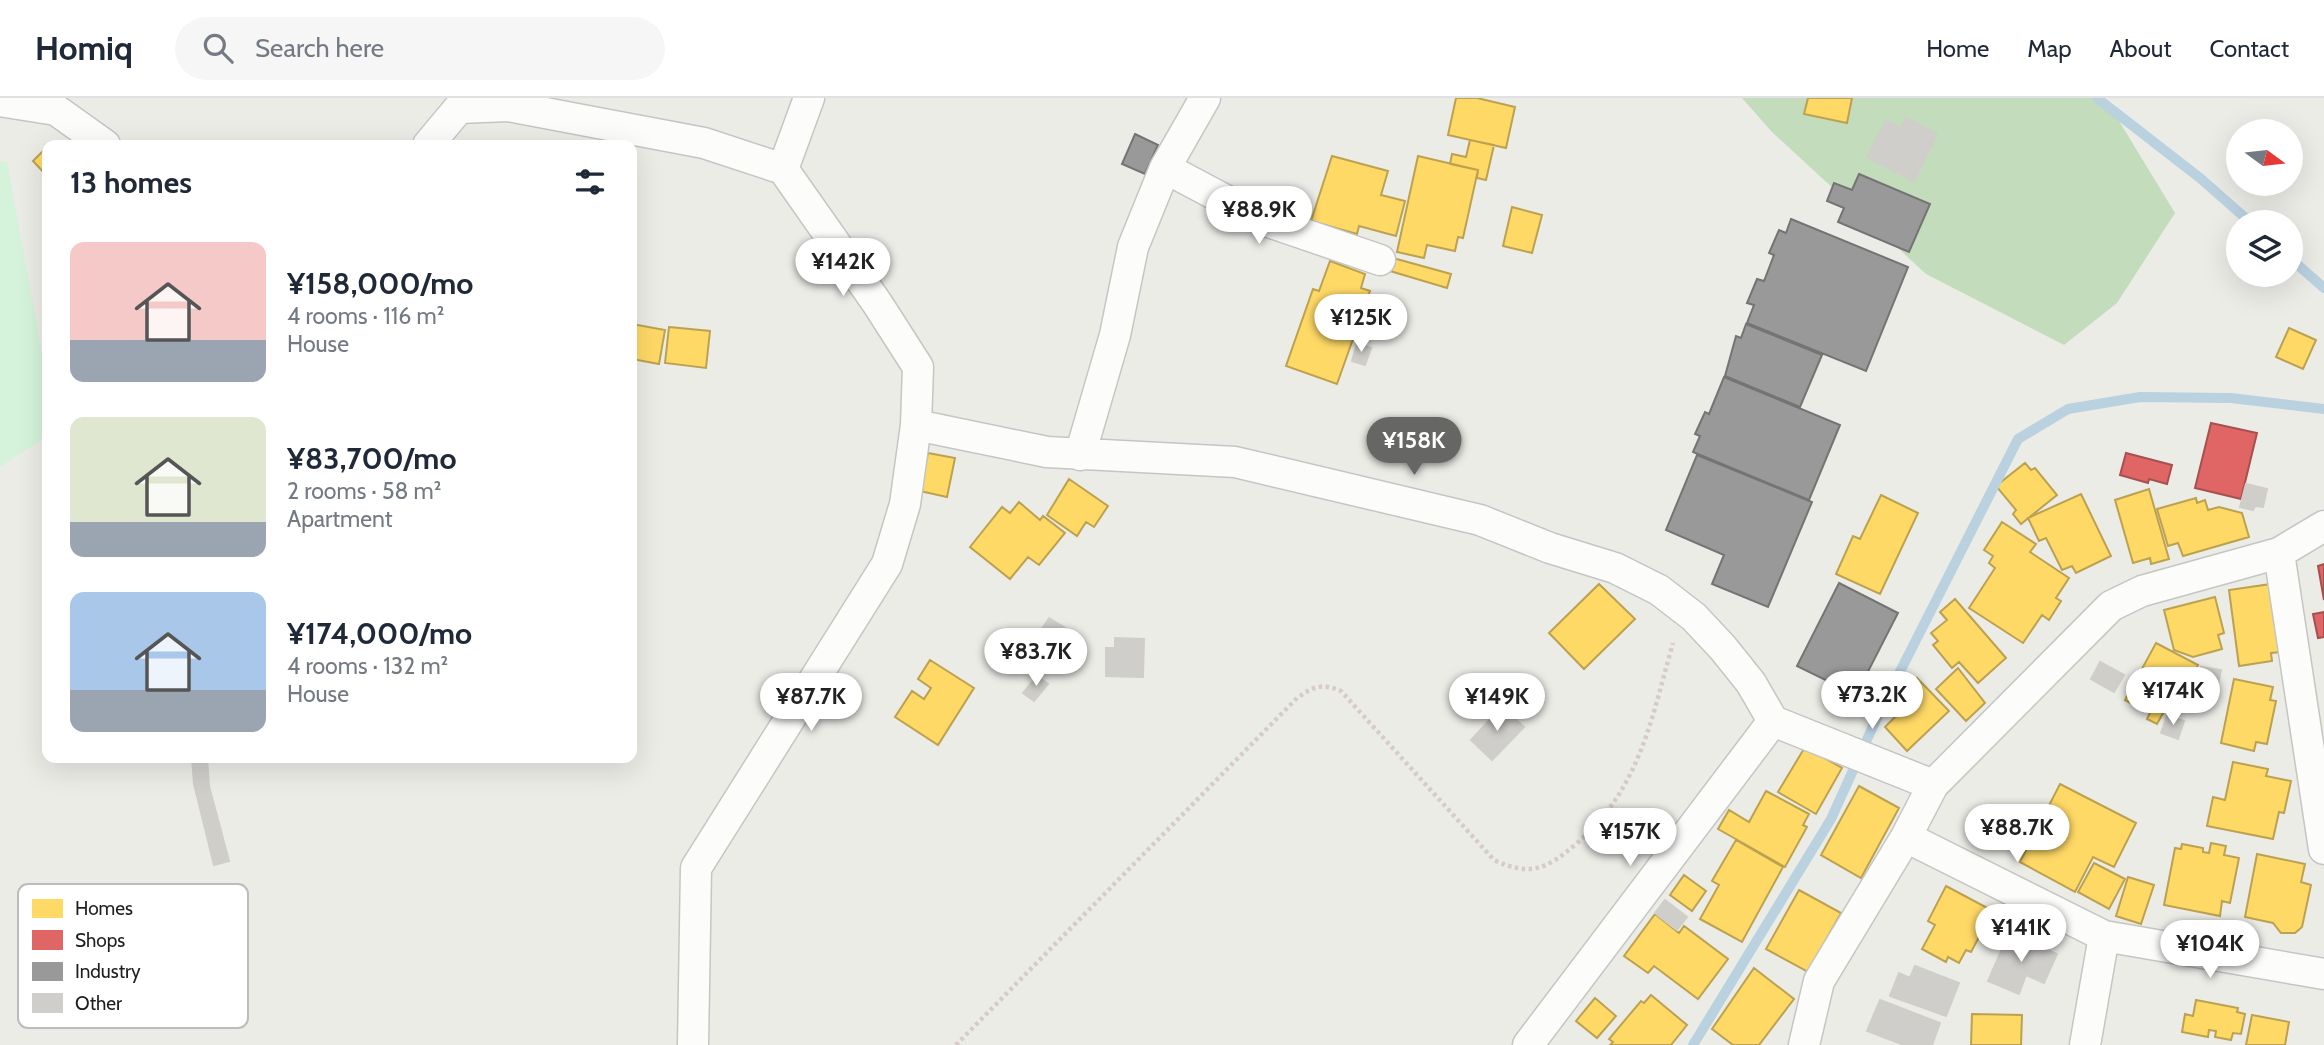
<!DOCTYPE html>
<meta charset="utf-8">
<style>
:root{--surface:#fff;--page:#f6f6f7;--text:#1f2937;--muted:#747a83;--line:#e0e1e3;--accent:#666664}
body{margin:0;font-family:Cabin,sans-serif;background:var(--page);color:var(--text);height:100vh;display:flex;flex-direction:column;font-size:26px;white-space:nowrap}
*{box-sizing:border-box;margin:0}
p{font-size:23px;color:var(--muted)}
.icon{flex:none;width:38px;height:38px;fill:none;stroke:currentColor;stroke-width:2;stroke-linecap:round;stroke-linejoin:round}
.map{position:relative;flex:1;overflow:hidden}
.panel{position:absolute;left:42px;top:42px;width:595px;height:623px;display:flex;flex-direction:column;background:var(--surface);border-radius:14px;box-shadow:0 7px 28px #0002}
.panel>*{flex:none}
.needle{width:46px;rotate:105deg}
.tools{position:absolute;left:2226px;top:21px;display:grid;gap:14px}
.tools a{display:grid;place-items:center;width:77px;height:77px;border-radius:50%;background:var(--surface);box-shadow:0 7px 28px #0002;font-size:35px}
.price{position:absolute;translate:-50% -60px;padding:0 16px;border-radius:24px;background:#fff;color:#222;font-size:23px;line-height:46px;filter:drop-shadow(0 2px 4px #0008)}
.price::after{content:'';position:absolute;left:50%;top:42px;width:21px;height:16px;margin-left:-10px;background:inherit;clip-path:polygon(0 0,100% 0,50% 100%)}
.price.current{background:var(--accent);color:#fff}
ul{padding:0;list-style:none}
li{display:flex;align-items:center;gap:21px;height:175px;padding:0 28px}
li span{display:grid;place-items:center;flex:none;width:196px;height:140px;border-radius:14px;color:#555}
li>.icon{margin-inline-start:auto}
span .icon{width:84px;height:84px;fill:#fffc;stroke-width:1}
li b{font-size:30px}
h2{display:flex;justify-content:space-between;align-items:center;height:84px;padding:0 28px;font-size:30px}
header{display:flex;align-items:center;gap:42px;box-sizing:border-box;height:98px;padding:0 35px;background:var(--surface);border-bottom:2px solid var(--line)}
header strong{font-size:33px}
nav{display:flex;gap:38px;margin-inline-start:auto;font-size:24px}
.search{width:490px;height:63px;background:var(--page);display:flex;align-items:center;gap:18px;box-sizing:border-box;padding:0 24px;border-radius:38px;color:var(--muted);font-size:26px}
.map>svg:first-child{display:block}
</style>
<header>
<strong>Homiq</strong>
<div class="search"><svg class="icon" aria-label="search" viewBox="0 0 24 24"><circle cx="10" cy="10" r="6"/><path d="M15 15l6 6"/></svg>Search here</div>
<nav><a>Home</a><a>Map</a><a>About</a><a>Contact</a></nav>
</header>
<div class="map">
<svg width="2324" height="947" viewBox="0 0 2324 947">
<rect width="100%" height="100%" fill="#ecece7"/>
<path fill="#c2dcbc" d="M1742,0H2105L2175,115L2117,205L2064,247L1926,176L1772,34Z"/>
<path fill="#d5f3db" d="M0,63L7,64L47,283V338L0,369Z"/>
<path fill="#ffd966" stroke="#bca150" stroke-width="2" d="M1456,0H1477L1515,9L1506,50L1448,37Z
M1808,0H1852L1847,25L1804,16Z
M1470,42L1494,47L1486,82L1477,80L1478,72L1450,66L1452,56L1466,59Z
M47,49V78L33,63Z
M1332,58L1388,73L1381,97L1405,103L1396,138L1359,128L1357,136L1311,123Z
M1418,58L1478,72L1463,140L1458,139L1455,153L1427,147L1424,160L1397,154Z
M1512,109L1542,117L1532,155L1503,148Z
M1393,160L1451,176L1447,190L1390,173Z
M1330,163L1365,176L1361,190L1370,193L1337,286L1286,268L1313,191L1319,193Z
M632,226L665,232L659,266L632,261Z
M669,229L710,233L706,270L665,265Z
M2289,230L2316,242L2303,271L2276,259Z
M928,355L955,360L947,399L920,393Z
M2025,365L2031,372L2035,370L2057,397L2021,426L2013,416L2016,412L1996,388Z
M1069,381L1108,408L1094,429L1086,424L1077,438L1047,417Z
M2149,391L2169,461L2151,466L2150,460L2133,465L2115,402Z
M2081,396L2111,458L2076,475L2072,468L2062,472L2046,440L2039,443L2028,420Z
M1881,397L1918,415L1880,496L1836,476L1853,438L1860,441Z
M2196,400L2197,405L2205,402L2208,412L2219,409L2242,415L2249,439L2183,458L2178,445L2168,448L2157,411Z
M1019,404L1040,422L1043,418L1065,435L1039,467L1028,459L1010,481L970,449L1002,409L1010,415Z
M2002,424L2036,446L2030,454L2069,480L2056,500L2061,503L2049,522L2042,517L2023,545L1969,510L1995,470L1989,465L1993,458L1984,452Z
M1599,486L1635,521L1584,571L1549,535Z
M2271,486L2281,554L2271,555L2272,563L2239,568L2229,492Z
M2215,499L2224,535L2218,537L2222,551L2193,559L2174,552L2164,512Z
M1955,501L2006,560L1978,585L1959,564L1952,570L1933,547L1938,543L1931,535L1947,522L1940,514Z
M2156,545L2198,567L2175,610L2168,606L2157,626L2147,621L2150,615L2125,602Z
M930,562L974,590L938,647L895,619L912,593L924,601L931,590L918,581Z
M1958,570L1985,605L1966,623L1936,591Z
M1917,580L1949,613L1907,653L1885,629L1901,613L1892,604Z
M2234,581L2273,589L2270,602L2276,603L2267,646L2256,644L2254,653L2221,645Z
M1805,649L1842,670L1816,716L1778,694Z
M2233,664L2268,671L2266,678L2291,683L2284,715L2279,714L2273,741L2207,728L2213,699L2225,702Z
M2060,686L2136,725L2114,769L2093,759L2075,794L2020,764Z
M1859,688L1899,710L1861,780L1821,757Z
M1766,693L1809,716L1803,727L1807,729L1785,769L1718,731L1729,712L1749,724Z
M1736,742L1783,769L1742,844L1700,821L1719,787L1712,783Z
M2211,745L2226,748L2224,757L2239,760L2230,805L2222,803L2220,818L2164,807L2175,750L2181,751L2182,746L2203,750V754L2209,755Z
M2257,756L2305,766L2301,784L2311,787L2302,829L2295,835H2281L2273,825L2245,819Z
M2094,765L2125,781L2109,811L2078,794Z
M1684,777L1706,793L1692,813L1670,797Z
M2128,779L2154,787L2141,826L2116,818Z
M1946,788L1993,813L1971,854L1966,852L1959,865L1948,859L1946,864L1922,851L1935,827L1928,823Z
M1799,792L1841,815L1808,874L1766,851Z
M1655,816L1679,835L1684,828L1728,861L1698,901L1654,868L1648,875L1624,858Z
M1754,870L1794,901L1759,947H1733L1712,931Z
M1651,897L1687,927L1671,947H1610L1613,944L1609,941L1641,903L1644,905Z
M1595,900L1616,918L1597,940L1576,923Z
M2196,902L2238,910L2237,914L2245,916L2241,936L2233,935L2231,942L2215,939L2216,933L2209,932L2208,939L2182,934L2185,916L2193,918Z
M1972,916L2022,917L2021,947H1971Z
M2252,917L2289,924L2285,947H2246Z"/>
<path fill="#e06666" stroke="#a65050" stroke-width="2" d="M2211,325L2257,335L2241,401L2195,390Z
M2126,355L2172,367L2167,386L2149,381L2148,385L2120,377Z
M2324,466V502L2318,468Z
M2324,514V539L2318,540L2313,516Z"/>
<path fill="#999" stroke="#747474" stroke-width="2" d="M1135,36L1158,47L1145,76L1122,66Z
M1859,76L1930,106L1909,154L1838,124L1844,110L1827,103L1834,85L1852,92Z
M1791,121L1908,169L1866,273L1747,225L1754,207L1747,205L1757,181L1764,183L1774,157L1769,155L1779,132L1786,135Z
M1746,226L1822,257L1800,309L1725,278L1736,238L1741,240Z
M1724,279L1840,327L1809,402L1693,354L1700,338L1695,336L1705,314L1709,316Z
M1697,357L1812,404L1768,509L1712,486L1724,457L1666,432Z
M1839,485L1898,515L1856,597L1797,568Z"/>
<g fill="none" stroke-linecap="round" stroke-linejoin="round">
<path stroke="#bad1e0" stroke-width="10" d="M2097,0L2200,80L2250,124
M2291,161L2324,190
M1693,947L1831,721L1879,615L2018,341L2068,311L2140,299L2231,300L2324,311"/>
</g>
<path fill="#cfceca" stroke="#d0cec8" stroke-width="2" d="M1906,20L1937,36L1914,83L1867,59L1886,23L1901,30Z
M1357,245L1371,250L1365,267L1352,263Z
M2246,386L2267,391L2263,409L2255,408L2253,412L2240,409Z
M1049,520L1067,531L1058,547L1039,536Z
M1115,540L1144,541L1143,579L1106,578V550H1115Z
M2100,564L2124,577L2114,594L2091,581Z
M2201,569L2221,572L2218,586L2199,583Z
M1037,578L1048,586L1034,603L1023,595Z
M1502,609L1524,629L1492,662L1471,642Z
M2167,618L2184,623L2178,641L2161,635Z
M192,660H207L209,688L229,763L214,767L194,686Z
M1665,802L1687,819L1677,832L1655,815Z
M2009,835L2057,856L2044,885L2026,877L2019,896L1988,883Z
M1915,868L1959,885L1946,918L1890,898L1899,875L1910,880Z
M1880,902L1940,925L1932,947H1904L1867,933Z"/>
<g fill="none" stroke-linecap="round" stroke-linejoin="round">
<g stroke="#c5c5c3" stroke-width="33">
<path id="street" d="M0,3L56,12L105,47
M428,47L459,10L508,8L704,45L783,71L877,205L918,269L916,327L905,406L887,466L696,770L693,947
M1165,70L1263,122L1380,162
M783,71L809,0
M916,327L1047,354L1235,364L1480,422L1550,450L1615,470L1659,492L1694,519L1723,550L1751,585L1773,623L1933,687
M1080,357L1115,237L1133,149L1165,70L1205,0
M2279,455L2324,751
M1906,739L2104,838L2324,876
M1528,947L1773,623
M1804,947L1819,883L1906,739L1933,687L2111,508L2142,493L2279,455L2324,428
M2085,947L2104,838"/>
</g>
<path stroke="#d6cbc7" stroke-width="4.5" stroke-dasharray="3.5 3.5" stroke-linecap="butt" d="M956,947L1297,600C1314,588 1322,585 1341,593L1494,762C1530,779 1547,771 1576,746C1640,691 1651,622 1673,545"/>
<use href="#street" stroke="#fcfcfb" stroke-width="30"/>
</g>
<rect x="18" y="786" width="230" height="144" rx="10" fill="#fff" stroke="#bcbcbc" stroke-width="2"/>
<rect x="32" y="801" width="31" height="19" fill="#ffd966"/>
<rect x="32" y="832" width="31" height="20" fill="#e06666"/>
<rect x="32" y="864" width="31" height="19" fill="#999"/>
<rect x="32" y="895" width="31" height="20" fill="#cfceca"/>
<g font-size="19" fill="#1e1e1e">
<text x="75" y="817">Homes</text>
<text x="75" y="849">Shops</text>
<text x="75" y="880">Industry</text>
<text x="75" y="912">Other</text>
</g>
</svg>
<div class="tools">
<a><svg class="needle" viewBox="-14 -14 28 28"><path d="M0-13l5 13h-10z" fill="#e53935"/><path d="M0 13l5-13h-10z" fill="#747a83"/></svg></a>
<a><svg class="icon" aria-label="layers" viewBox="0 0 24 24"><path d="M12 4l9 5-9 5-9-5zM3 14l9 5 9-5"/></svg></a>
</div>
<b class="price" style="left:1259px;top:148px">¥88.9K</b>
<b class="price" style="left:843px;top:200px">¥142K</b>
<b class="price" style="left:1361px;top:256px">¥125K</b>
<b class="price current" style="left:1414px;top:379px">¥158K</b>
<b class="price" style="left:1036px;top:590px">¥83.7K</b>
<b class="price" style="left:2173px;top:629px">¥174K</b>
<b class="price" style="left:1872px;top:633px">¥73.2K</b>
<b class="price" style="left:811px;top:635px">¥87.7K</b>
<b class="price" style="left:1497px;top:635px">¥149K</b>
<b class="price" style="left:2017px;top:766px">¥88.7K</b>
<b class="price" style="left:1630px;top:770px">¥157K</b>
<b class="price" style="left:2021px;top:866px">¥141K</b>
<b class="price" style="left:2210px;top:882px">¥104K</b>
<section class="panel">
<h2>13 homes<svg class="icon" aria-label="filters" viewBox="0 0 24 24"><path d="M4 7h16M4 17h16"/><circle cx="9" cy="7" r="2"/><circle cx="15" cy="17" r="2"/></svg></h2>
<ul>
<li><span style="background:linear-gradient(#f6c9c9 70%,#9aa5b1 0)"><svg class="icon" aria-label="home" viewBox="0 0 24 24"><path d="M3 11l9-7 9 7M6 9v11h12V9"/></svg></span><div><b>¥158,000/mo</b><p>4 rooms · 116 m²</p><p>House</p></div></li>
<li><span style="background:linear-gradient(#dfe7d0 75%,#9aa5b1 0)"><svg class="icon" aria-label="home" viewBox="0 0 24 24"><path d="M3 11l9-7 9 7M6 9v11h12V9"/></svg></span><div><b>¥83,700/mo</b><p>2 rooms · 58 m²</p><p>Apartment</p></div></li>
<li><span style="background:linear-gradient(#a9c7e8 70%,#9aa5b1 0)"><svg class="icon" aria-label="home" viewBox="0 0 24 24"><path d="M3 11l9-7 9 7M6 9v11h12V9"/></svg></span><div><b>¥174,000/mo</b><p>4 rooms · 132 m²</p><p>House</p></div></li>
</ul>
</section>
</div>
